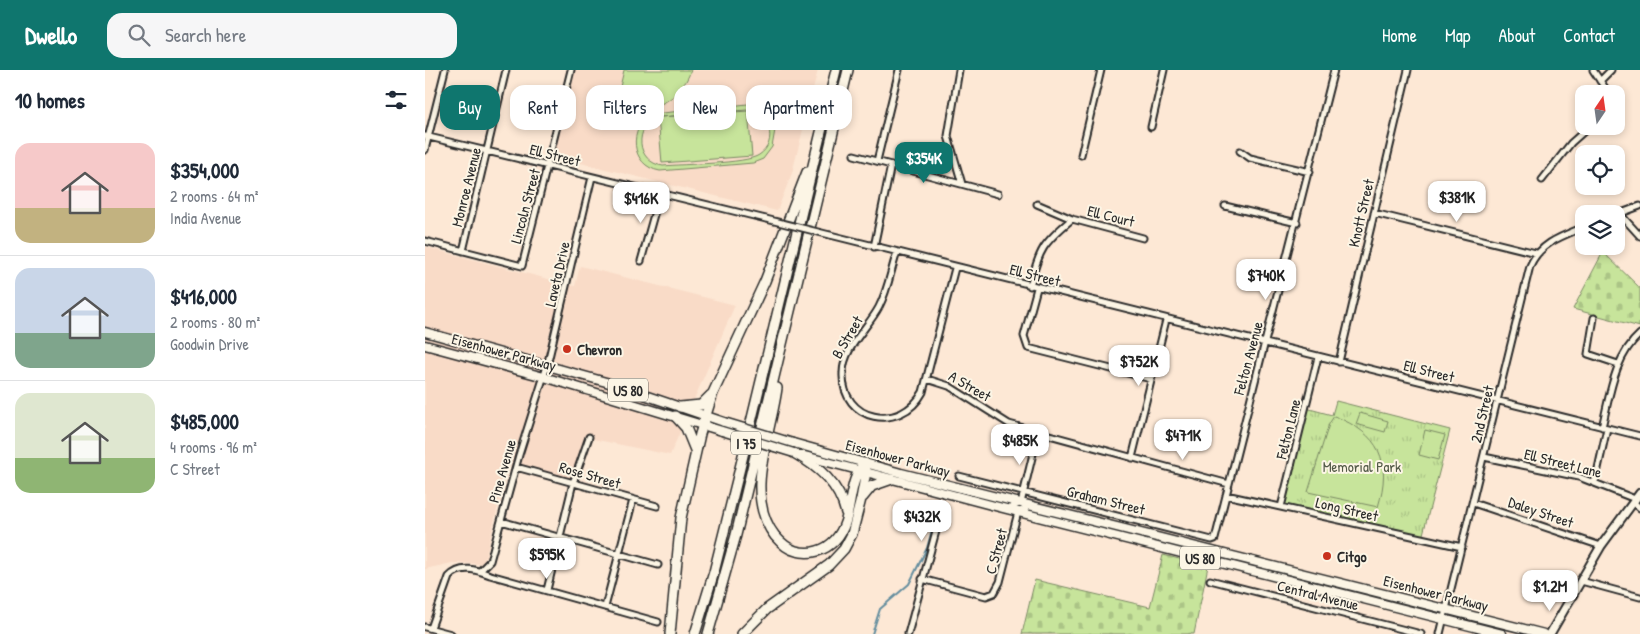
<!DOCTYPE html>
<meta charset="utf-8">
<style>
:root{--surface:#fff;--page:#f6f6f7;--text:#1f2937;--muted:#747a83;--line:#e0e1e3;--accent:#0f766e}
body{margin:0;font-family:"Patrick Hand",sans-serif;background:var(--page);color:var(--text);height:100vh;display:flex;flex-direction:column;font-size:19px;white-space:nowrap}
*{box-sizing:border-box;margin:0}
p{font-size:16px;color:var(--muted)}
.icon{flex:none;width:28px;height:28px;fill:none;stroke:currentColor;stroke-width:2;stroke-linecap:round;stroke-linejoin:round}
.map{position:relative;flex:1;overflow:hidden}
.side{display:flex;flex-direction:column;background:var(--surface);width:425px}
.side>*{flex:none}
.top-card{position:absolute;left:15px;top:15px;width:475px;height:45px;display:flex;gap:10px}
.needle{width:32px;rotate:13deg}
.fabs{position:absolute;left:1150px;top:15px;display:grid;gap:10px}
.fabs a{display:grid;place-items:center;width:50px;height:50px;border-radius:10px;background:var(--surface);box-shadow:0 2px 8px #0003;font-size:25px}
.price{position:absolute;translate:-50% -42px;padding:0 11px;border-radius:10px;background:#fff;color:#222;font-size:16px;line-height:32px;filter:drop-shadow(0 1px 2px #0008)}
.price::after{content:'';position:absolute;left:50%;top:30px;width:15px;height:11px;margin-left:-8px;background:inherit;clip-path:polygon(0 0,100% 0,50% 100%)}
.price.current{background:var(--accent);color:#fff}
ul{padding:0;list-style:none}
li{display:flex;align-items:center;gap:15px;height:125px;padding:0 15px}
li+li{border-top:1px solid var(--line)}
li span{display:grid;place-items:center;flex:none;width:140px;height:100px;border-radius:15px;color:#555}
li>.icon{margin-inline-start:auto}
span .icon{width:60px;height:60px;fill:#fffc;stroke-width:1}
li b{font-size:21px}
h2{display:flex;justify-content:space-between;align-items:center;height:60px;padding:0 15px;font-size:21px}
.chip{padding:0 18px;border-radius:15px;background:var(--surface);box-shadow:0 2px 8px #0003;font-size:18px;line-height:45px}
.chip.current{background:var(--accent);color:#fff}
header{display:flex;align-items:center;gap:30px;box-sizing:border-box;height:70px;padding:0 25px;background:var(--accent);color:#fff}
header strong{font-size:24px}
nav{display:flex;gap:28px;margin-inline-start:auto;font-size:18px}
.search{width:350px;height:45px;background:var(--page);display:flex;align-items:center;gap:12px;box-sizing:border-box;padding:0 18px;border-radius:15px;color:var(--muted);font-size:19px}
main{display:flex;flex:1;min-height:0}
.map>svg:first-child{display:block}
</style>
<header>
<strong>Dwello</strong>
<div class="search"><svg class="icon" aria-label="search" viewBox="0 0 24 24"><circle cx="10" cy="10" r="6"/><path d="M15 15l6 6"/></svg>Search here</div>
<nav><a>Home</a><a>Map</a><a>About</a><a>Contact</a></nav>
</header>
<main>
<section class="side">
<h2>10 homes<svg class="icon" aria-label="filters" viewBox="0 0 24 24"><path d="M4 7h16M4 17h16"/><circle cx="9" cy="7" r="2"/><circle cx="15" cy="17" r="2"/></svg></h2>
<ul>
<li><span style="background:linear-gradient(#f6c9c9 65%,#c2b280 0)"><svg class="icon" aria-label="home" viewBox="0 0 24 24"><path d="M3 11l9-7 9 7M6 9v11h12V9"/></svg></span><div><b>$354,000</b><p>2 rooms · 64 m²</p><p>India Avenue</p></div></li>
<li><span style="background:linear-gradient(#c9d6e8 65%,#7fa58c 0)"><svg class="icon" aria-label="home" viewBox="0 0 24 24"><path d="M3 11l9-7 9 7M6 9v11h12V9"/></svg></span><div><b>$416,000</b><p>2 rooms · 80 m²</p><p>Goodwin Drive</p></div></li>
<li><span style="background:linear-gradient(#dfe7d0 65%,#8fb573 0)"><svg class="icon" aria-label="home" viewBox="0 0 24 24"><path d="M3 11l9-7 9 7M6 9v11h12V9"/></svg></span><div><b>$485,000</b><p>4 rooms · 96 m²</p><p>C Street</p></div></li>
</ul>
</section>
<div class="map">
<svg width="1215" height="564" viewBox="0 0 1215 564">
<defs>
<pattern id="grass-tufts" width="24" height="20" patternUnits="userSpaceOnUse" patternTransform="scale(1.25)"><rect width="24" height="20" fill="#c7e49b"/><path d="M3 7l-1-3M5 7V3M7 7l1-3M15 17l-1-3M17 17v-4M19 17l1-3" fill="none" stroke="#abc486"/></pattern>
<pattern id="cemetery-stones" width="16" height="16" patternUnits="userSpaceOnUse" patternTransform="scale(1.25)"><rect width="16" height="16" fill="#c7e49b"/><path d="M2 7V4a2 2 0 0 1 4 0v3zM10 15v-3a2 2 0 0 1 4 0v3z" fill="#abc486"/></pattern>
</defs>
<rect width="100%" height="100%" fill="#fde8d5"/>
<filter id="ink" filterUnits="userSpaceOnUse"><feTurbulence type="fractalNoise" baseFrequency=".02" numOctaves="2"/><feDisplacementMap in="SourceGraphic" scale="10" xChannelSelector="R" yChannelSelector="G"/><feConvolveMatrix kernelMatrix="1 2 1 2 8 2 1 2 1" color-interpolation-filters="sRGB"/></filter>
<g filter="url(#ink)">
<path fill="#f9dbc7" d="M149,0H393L367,103L352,141L127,86Z
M0,177L150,216L155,196L310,235L245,385L163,368L151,416L83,394L59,494L27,493L0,499Z"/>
<path fill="url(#grass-tufts)" stroke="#798863" d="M911,331L1025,360L997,468L857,434L881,338L907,345Z"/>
<path fill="url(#cemetery-stones)" stroke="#798863" d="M1178,182L1215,218V257L1148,239Z
M738,485L783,496L769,564H597L610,510L725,537Z"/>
<path fill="#c7e49b" stroke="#798863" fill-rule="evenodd" d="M199,0H266C255,33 222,45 190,38Z
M332,33V37L344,46L350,60L347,77L338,89L328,93L235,101C205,96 202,57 228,44ZM322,40C344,43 354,72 334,85C321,94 257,94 238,96C211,92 208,57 233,47L237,93L327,86L323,41L235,47Z
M935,343L963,351L960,362L931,354Z
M909,346C955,364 967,391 953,437L883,422L904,354Z
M1000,360L1020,365L1013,390L994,385Z"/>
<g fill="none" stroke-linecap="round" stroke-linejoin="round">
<path stroke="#648d9e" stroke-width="2" d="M447,564L455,539L484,514L502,478L514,434"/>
<g stroke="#2b2b2b" stroke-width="9">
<path id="street" d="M534,0L523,66L537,114
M1168,0L1184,24
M1175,11L1186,0
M726,57L739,0
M0,66L341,149
M0,80L20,0
M815,81L825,88L885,102
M429,85L573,124
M656,85L676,0
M452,91L474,0
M1117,110L1146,73L1165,56
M612,134L647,149
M800,136L872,153
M949,143L1111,183
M1195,144L1215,166
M1191,145L1215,136
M405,165L1215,366
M0,171L97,196L146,0
M449,177L466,95
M38,181L81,0
M472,182C466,200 463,220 454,237C443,258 418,278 418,303C416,352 476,363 498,322L530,198
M216,191L235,123
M605,216C614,180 618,173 647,149L718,168
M612,218L599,266L603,278L726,309
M1169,248L1163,284L1193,294
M914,292L983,0
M502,309L524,316L584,354L804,414
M1177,357C1185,325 1189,287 1215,264
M1059,387L1154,407L1210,429
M707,388L741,250
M91,397L232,436
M534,406L787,470L790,469L909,0
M1170,412L1182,358
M801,425L1037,477
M1208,432L1215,438
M1048,433L1176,476
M856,437L893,287
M583,439L596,433L613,363
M76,451L233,495
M56,500L65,491L94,385L122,296L167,107
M497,509L561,526L569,523L575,512L593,442L606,436
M785,510L996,564
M1156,511L1215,527
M122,520L148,413L164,367
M180,537L208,430
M0,557L26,564
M6,558L24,507C36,494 52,500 65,505L233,552
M483,564L517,439
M1015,564L1105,196C1115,173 1137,166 1159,157"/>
</g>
<g stroke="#2b2b2b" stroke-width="11">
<path id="secondary" d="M1125,564L1176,476L1215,423"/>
</g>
<g stroke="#2b2b2b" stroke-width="11">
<path id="primary" d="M0,262L181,312L299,352
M0,275L119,307L297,361
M368,373L476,403L1119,564
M376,385L566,435L1077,564"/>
</g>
<g stroke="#2b2b2b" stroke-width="12">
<path id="highway" d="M352,318C346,365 318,425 350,466C356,473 363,479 371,481C385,485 400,481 410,470C430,449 420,413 440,393
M255,337L276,335L286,325
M250,346L261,358L270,380
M369,383C394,397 414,414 421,443
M438,427L447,416L467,409
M245,564L256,448L275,364L288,323L340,211L382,102
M270,564L289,502L315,398L411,0
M283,564L311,465L423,0
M317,564L342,539L404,495L419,479L427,464L436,429L441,402L440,393"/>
</g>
<use href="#street" stroke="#fcf5e5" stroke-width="5"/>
<use href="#secondary" stroke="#fcf5e5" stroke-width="7"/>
<use href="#primary" stroke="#fcf5e5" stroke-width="8"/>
<use href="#highway" stroke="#fcf5e5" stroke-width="9"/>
<g stroke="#2b2b2b" stroke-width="9" stroke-linecap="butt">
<path id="street-bridge" d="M341,149L405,165"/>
</g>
<g stroke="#2b2b2b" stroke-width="11" stroke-linecap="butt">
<path id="primary-bridge" d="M299,352L368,373
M297,361L369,383"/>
</g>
<use href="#street-bridge" stroke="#fcf5e5" stroke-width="5"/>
<use href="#primary-bridge" stroke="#fcf5e5" stroke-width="8"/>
</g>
</g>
<g fill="#c8321e" stroke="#fcf5e5" stroke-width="2">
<circle cx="142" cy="279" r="5"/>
<circle cx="902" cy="486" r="5"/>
</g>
<g text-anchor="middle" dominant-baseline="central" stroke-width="4" stroke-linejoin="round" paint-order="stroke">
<g fill="#fcf5e5" stroke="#6a6863" stroke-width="1">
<rect x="183" y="308.5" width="40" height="23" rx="4"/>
<rect x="306" y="361.5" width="30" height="23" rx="4"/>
<rect x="755" y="476.5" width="40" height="23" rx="4"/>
</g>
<g font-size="14" font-weight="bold" fill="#2b2b2b">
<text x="203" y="320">US 80</text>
<text x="321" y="373">I 75</text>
<text x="775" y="488">US 80</text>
</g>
<g font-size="15" fill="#2b2b2b" stroke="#fcf5e5">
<text transform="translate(130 85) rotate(14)">Ell Street</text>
<text transform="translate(41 117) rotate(-76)">Monroe Avenue</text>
<text transform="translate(100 136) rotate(-75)">Lincoln Street</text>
<text transform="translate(936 143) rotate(-77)">Knott Street</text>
<text transform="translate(686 146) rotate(14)">Ell Court</text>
<text transform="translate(132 204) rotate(-77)">Laveta Drive</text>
<text transform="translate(610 205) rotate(14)">Ell Street</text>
<text transform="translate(422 267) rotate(-60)">B Street</text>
<text transform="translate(79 282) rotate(15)">Eisenhower Parkway</text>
<text transform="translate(823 288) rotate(-75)">Felton Avenue</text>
<text transform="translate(1004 301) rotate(14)">Ell Street</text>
<text transform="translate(545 316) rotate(30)">A Street</text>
<text transform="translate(1057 344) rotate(-77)">2nd Street</text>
<text transform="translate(863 359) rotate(-76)">Felton Lane</text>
<text transform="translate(473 388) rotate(15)">Eisenhower Parkway</text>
<text transform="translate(1138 393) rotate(14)">Ell Street Lane</text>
<text transform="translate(77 401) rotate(-74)">Pine Avenue</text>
<text transform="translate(165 405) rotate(16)">Rose Street</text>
<text transform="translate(681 430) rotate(14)">Graham Street</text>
<text transform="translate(922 439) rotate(13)">Long Street</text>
<text transform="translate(1116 442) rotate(19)">Daley Street</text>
<text transform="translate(571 481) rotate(-75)">C Street</text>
<text transform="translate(1011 523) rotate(14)">Eisenhower Parkway</text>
<text transform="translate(893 525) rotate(14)">Central Avenue</text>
</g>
<g font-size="15" font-weight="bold" fill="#2b2b2b" stroke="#fcf5e5" text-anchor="start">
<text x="152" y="279">Chevron</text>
<text x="912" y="486">Citgo</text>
</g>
<g font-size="15" fill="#525947" stroke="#fcf5e5">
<text x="937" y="396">Memorial Park</text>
</g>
</g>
</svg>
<div class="fabs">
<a><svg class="needle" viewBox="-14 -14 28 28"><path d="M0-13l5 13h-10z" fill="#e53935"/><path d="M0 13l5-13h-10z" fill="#747a83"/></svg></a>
<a><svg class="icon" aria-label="locate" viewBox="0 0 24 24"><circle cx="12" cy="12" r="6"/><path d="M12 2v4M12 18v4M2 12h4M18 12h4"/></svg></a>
<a><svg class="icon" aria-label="layers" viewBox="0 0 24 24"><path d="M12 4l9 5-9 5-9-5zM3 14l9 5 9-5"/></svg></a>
</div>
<b class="price current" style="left:499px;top:114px">$354K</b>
<b class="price" style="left:1032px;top:153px">$381K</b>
<b class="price" style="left:216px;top:154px">$416K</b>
<b class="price" style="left:841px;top:231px">$740K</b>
<b class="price" style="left:714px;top:317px">$752K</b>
<b class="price" style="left:758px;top:391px">$471K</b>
<b class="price" style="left:595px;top:396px">$485K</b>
<b class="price" style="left:497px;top:472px">$432K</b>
<b class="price" style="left:122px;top:510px">$595K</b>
<b class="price" style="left:1125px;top:542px">$1.2M</b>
<div class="top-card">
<a class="chip current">Buy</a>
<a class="chip">Rent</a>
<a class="chip">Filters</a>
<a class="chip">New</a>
<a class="chip">Apartment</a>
</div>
</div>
</main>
